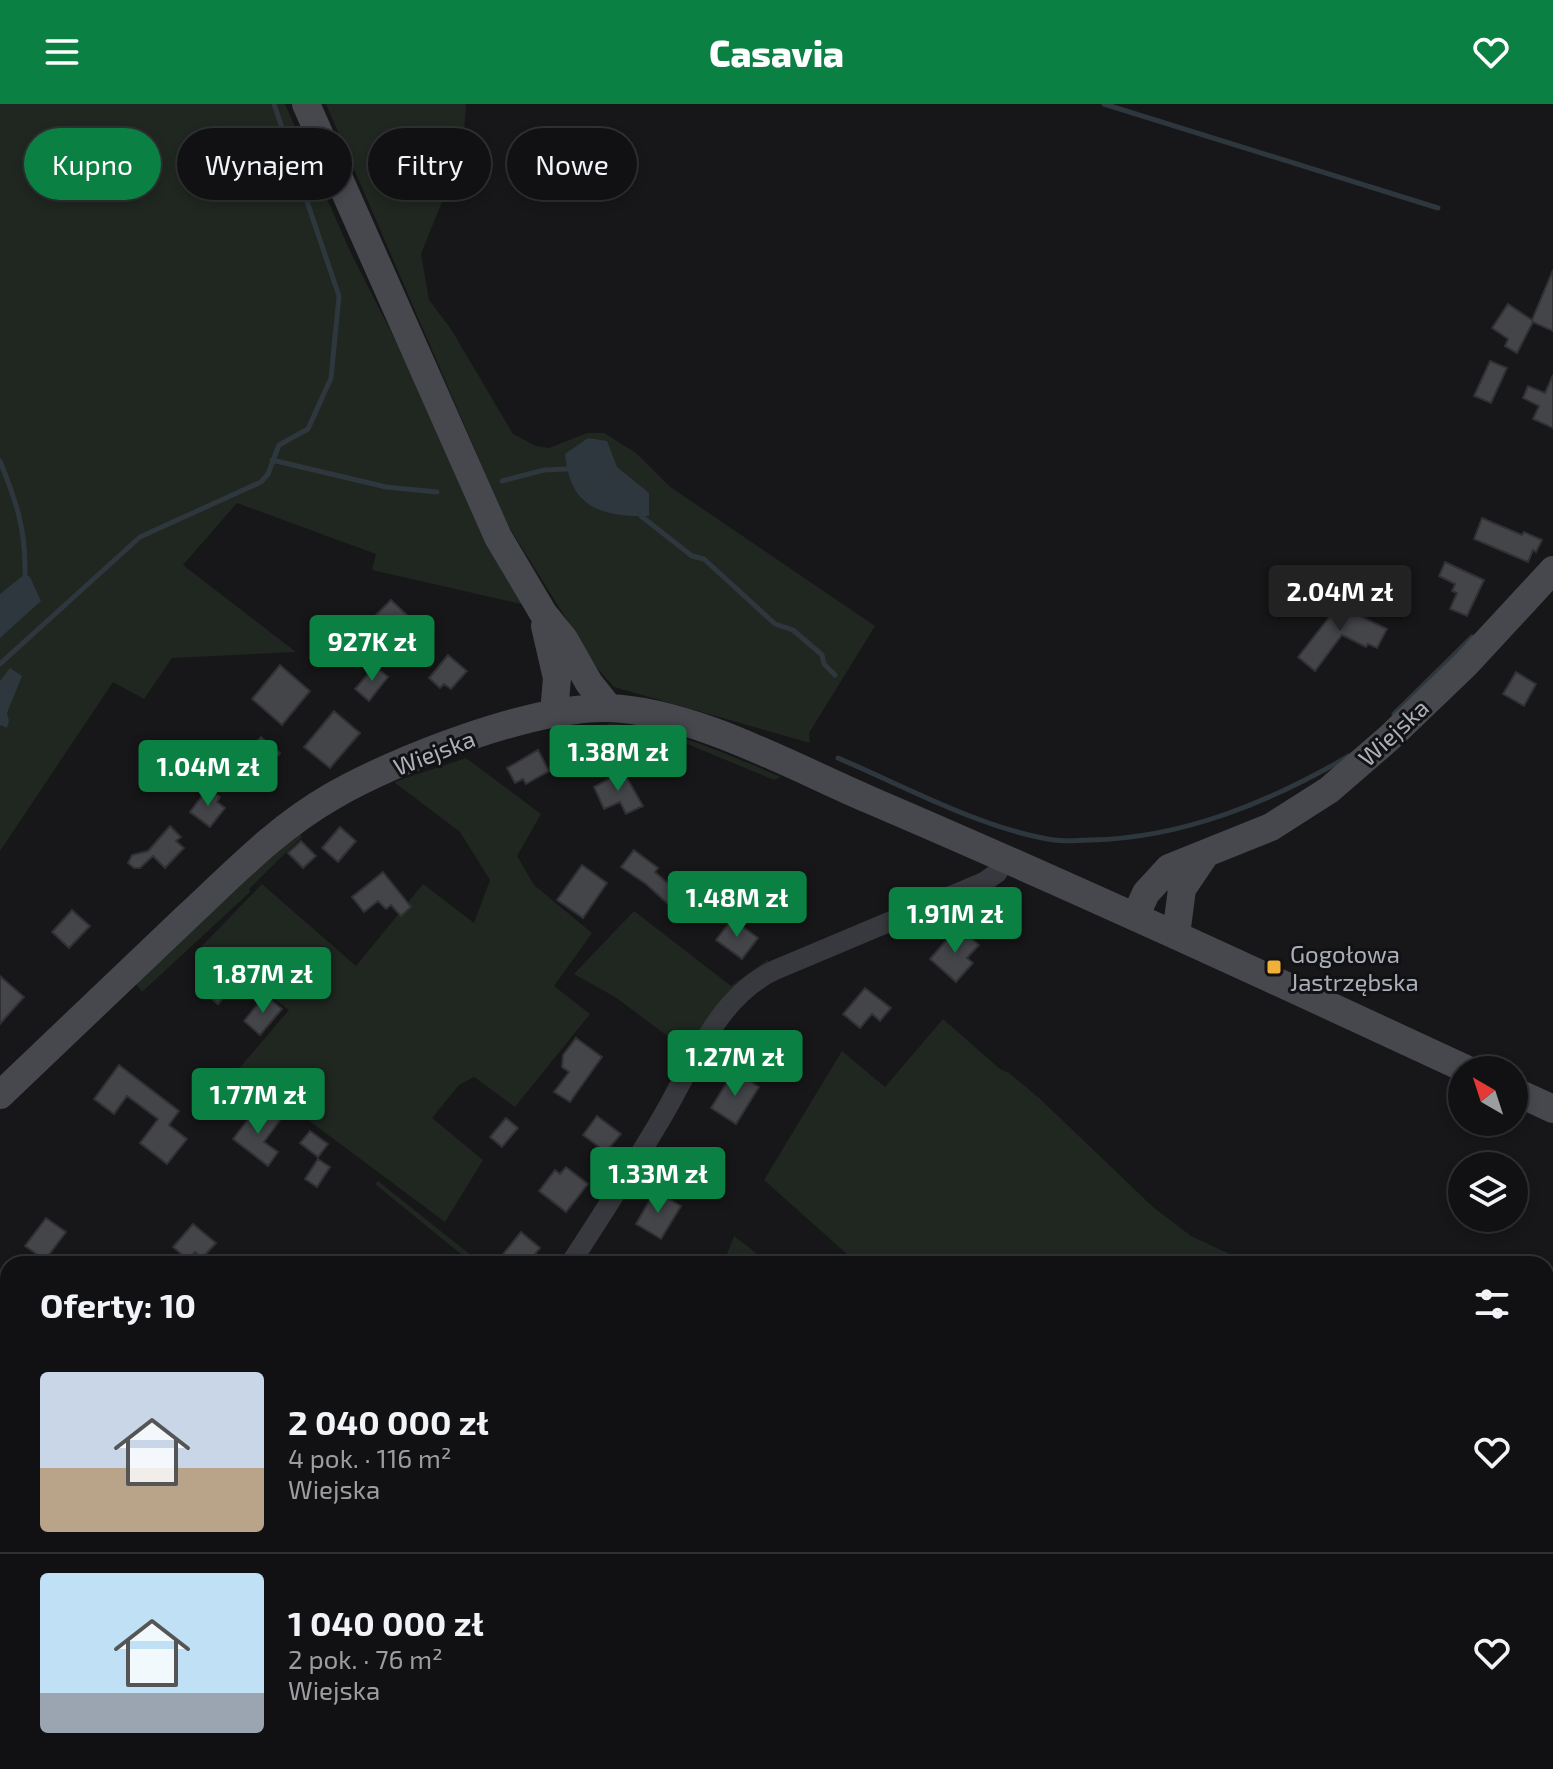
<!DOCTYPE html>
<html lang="pl">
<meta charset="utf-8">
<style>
:root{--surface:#111113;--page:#1a1a1c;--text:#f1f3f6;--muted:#9c9da0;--line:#303133;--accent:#0b8043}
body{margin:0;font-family:"Exo 2",sans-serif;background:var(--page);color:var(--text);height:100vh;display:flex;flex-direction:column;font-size:30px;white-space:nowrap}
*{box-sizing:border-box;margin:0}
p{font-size:26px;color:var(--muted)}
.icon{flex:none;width:44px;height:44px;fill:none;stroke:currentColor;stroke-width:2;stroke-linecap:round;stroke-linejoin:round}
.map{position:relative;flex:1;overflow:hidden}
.side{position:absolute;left:0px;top:1152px;width:1554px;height:514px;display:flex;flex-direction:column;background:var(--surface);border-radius:24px 24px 0 0;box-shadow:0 4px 12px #0003,0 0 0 2px var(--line)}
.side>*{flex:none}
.guide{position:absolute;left:24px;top:24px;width:800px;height:72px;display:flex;gap:16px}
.needle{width:52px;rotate:321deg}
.controls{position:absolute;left:1448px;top:952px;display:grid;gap:16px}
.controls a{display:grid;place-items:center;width:80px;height:80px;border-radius:50%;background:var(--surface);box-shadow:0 4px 12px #0003,0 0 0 2px var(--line);font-size:40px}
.price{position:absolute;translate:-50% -68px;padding:0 18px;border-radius:8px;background:var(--accent);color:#fff;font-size:26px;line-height:52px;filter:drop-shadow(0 2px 4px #0008)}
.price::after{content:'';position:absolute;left:50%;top:48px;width:24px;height:18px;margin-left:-12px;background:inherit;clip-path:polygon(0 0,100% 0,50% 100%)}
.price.active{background:#222;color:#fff}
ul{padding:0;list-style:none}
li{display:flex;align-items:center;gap:24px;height:200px;padding:0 40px}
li+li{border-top:2px solid var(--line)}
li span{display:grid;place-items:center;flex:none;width:224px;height:160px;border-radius:8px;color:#555}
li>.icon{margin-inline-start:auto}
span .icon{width:96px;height:96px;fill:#fffc;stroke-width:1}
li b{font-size:34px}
h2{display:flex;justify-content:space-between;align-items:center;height:96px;padding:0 40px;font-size:34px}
.tag{padding:0 28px;border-radius:36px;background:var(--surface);box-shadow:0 4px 12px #0003,0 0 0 2px var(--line);font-size:28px;line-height:72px}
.tag.active{background:var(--accent);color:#fff}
header{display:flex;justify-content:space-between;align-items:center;height:104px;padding:0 40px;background:var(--accent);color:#fff;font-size:36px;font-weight:800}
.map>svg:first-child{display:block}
</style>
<header><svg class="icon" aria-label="menu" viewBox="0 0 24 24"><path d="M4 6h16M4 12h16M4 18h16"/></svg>Casavia<svg class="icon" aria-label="heart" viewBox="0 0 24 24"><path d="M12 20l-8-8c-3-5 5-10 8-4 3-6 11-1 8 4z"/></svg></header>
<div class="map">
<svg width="1553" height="1665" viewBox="0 0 1553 1665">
<rect width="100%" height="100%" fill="#171719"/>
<path fill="#1f2720" d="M0,0H285L350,147L530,502L372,466L376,450L237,399L183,461L296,548L172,554L144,595L113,578L0,747Z
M326,0H466L464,27L454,68L421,150L429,196L451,225L513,330L536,342L549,344L587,329H604L636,349L669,382L875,522L809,629L810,639L614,583L597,564L507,420Z
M608,619C671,624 724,649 781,673L774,676L685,639L611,629Z
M466,654L541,710L517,752L534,781L592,829L554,882L590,910L515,1003L474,973L459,981L432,1014L483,1056L445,1118L284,998L279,1003L236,968L289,906L202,842L262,780L356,862L423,780L474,819L490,776L460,728L394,678Z
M300,730L302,733L249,785L250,788L142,888L136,880L260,763Z
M634,807L731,882L767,856L770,858L675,979L668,981L689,948L615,893L574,870Z
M943,915L1000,965L1009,969L1038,993L1153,1103L1191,1132L1251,1160H858L764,1076L842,947L885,983Z
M378,1077L482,1160H473L375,1080Z
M734,1132L770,1160H723Z
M1546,1247L1553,1250V1665H1542L1541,1658H1546Z
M8,1467V1658H220L228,1665H0V1475Z
M354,1658L389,1661L525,1658L523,1665H288C311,1660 332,1663 354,1658Z
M670,1658H1020L1012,1665H676Z
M1219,1658H1514L1515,1665H1226Z"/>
<path fill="#2d373d" d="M588,334L607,337L617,363L649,389V412C601,413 570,404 565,350Z
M25,470L30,473L41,497L0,534V490Z
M10,564L22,572L7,609L9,617L7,624L0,621V577Z"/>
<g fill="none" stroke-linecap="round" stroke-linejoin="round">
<path stroke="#2d373d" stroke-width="5" d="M1104,0L1438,104
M272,356L386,383L437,388
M0,357C16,397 26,425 25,470
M502,377L544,366L567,365
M641,412L692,452L704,455L775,520L793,526L822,551L824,560L835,571
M0,560L140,433L261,378L268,370L279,341L308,325L331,274L339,192L274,0
M1394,610L1472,533
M838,654C906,683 982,725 1054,736C1066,738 1079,736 1091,736C1183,734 1270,698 1349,652"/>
</g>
<path fill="#444549" stroke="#313135" stroke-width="2" d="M1553,166V227L1533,218L1517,249L1505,242L1508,235L1492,224L1508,200L1532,216Z
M1490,257L1507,264L1491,299L1474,292Z
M1553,271V324L1533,315L1539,302L1523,294L1528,282L1545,289Z
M1482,414L1522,431L1524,428L1542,436L1536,448L1533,446L1528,458L1474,435Z
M1445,458L1484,476L1467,512L1450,505L1457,489L1452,487L1455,480L1439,472Z
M1321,493L1387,525L1377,544L1368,540L1366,543L1342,531L1315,567L1298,553L1330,512L1315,506Z
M391,496L407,511L365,552L350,537Z
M448,551L467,567L451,585L444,580L440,584L429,574Z
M280,561L310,587L282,621L252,595Z
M375,562L388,573L369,597L355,585Z
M1516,568L1536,580L1524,602L1503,590Z
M334,607L360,629L330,664L304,643Z
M261,633L280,649L256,677L237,661Z
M538,646L549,667L526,680L523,675L515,679L507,664Z
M182,649L193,658L180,675L168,665Z
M623,667L643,702L626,710L620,698L604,705L594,683Z
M208,684L220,693L217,698L225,704L210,723L190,708Z
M170,722L181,733L176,737L184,744L165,764L153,752L140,764H134L128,759L132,751L148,747Z
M340,723L356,737L338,758L322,744Z
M301,737L316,752L303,764L288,749Z
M634,746L658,764L655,768L687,796L677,808L646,780L621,763Z
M582,761L607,779L583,814L557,796Z
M383,768L411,803L401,812L391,801L386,805L378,797L364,808L352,793Z
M72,806L90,822L69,844L52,828Z
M732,815L758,834L742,855L716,836Z
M962,826L979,841L967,854L973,859L956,878L930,855L950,832L954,836Z
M220,861L238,877L218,900L199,884Z
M0,872L24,893L0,920Z
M865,884L891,904L880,917L872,910L860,924L843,910Z
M265,891L282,905L260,931L244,917Z
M576,934L602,953L570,998L554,988L569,968L562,963L563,951Z
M119,961L179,1007L169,1021L187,1035L167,1060L140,1039L158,1015L127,992L114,1010L94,995Z
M734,967L759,983L736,1020L711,1004Z
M256,1005L265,1012L269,1007L280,1016L264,1038L278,1048L268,1062L233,1035Z
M597,1012L621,1030L606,1048L583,1031Z
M506,1014L518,1024L502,1043L490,1033Z
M310,1027L328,1040L318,1053L300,1039Z
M318,1055L330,1063L317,1083L305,1075Z
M566,1063L588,1080L566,1108L539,1087L555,1066L560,1070Z
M655,1087L681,1102L661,1135L636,1120Z
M46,1114L66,1128L45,1156L25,1142Z
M193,1120L216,1139L202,1154L195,1148L188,1156L173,1143Z
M521,1128L540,1144L527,1160H495Z"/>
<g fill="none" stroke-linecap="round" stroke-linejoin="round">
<path stroke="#38393e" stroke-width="20" d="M570,1160C600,1114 630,1067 658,1020C691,966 715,894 775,866L984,778L997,769L1006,754
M0,1345L8,1340"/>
<path stroke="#46484e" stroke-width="28" d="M306,0L498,433L543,509L564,535L589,579L609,604
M545,522L557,574L554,609
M1135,813L1146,789L1169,764L1271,723L1329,686L1389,634L1465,561L1553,466
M1176,831L1182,785L1205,751
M1514,987L1553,1005
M0,991C63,931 126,871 189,811C234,769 277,724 331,693C396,655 534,602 609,604C693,607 793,663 870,696C1071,782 1270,874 1468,966"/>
</g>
<rect fill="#f1b038" stroke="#121214" stroke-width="3" x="1266" y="855" width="16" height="16" rx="4"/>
<g text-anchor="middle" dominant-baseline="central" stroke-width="6" stroke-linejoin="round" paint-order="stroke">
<g font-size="24" fill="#aaafb9" stroke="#121214">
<text transform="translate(1393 628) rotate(-43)">Wiejska</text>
<text transform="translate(434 648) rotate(-21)">Wiejska</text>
</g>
<g font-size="24" fill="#aaafb9" stroke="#121214" text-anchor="start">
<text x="1290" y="849">Gogołowa<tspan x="1290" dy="28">Jastrzębska</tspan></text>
</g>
</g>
</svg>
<div class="controls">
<a><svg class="needle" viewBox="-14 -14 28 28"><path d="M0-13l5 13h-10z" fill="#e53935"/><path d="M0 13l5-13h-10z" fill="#9c9da0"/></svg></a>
<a><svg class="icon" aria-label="layers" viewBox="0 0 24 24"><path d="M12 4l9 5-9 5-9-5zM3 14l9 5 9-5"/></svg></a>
</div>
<b class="price active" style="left:1340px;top:529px">2.04M zł</b>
<b class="price" style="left:372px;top:579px">927K zł</b>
<b class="price" style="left:618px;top:689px">1.38M zł</b>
<b class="price" style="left:208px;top:704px">1.04M zł</b>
<b class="price" style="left:737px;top:835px">1.48M zł</b>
<b class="price" style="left:955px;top:851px">1.91M zł</b>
<b class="price" style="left:263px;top:911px">1.87M zł</b>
<b class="price" style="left:735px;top:994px">1.27M zł</b>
<b class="price" style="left:258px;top:1032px">1.77M zł</b>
<b class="price" style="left:658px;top:1111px">1.33M zł</b>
<div class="guide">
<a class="tag active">Kupno</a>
<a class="tag">Wynajem</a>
<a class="tag">Filtry</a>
<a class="tag">Nowe</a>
</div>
<section class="side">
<h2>Oferty: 10<svg class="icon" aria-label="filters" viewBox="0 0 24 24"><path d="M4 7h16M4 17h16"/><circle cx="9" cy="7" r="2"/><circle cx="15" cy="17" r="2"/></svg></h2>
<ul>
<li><span style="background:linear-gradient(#c9d6e8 60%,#b9a48a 0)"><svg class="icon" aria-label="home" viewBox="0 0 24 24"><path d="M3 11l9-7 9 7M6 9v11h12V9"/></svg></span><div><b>2 040 000 zł</b><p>4 pok. · 116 m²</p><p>Wiejska</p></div><svg class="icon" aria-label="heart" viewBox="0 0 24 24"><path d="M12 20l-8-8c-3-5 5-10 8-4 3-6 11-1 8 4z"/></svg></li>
<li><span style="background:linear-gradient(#bfe0f5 75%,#9aa5b1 0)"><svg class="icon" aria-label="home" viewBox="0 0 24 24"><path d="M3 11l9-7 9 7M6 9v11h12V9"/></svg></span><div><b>1 040 000 zł</b><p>2 pok. · 76 m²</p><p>Wiejska</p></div><svg class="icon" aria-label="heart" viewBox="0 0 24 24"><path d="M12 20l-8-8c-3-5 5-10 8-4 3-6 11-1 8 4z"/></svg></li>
</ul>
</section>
</div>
